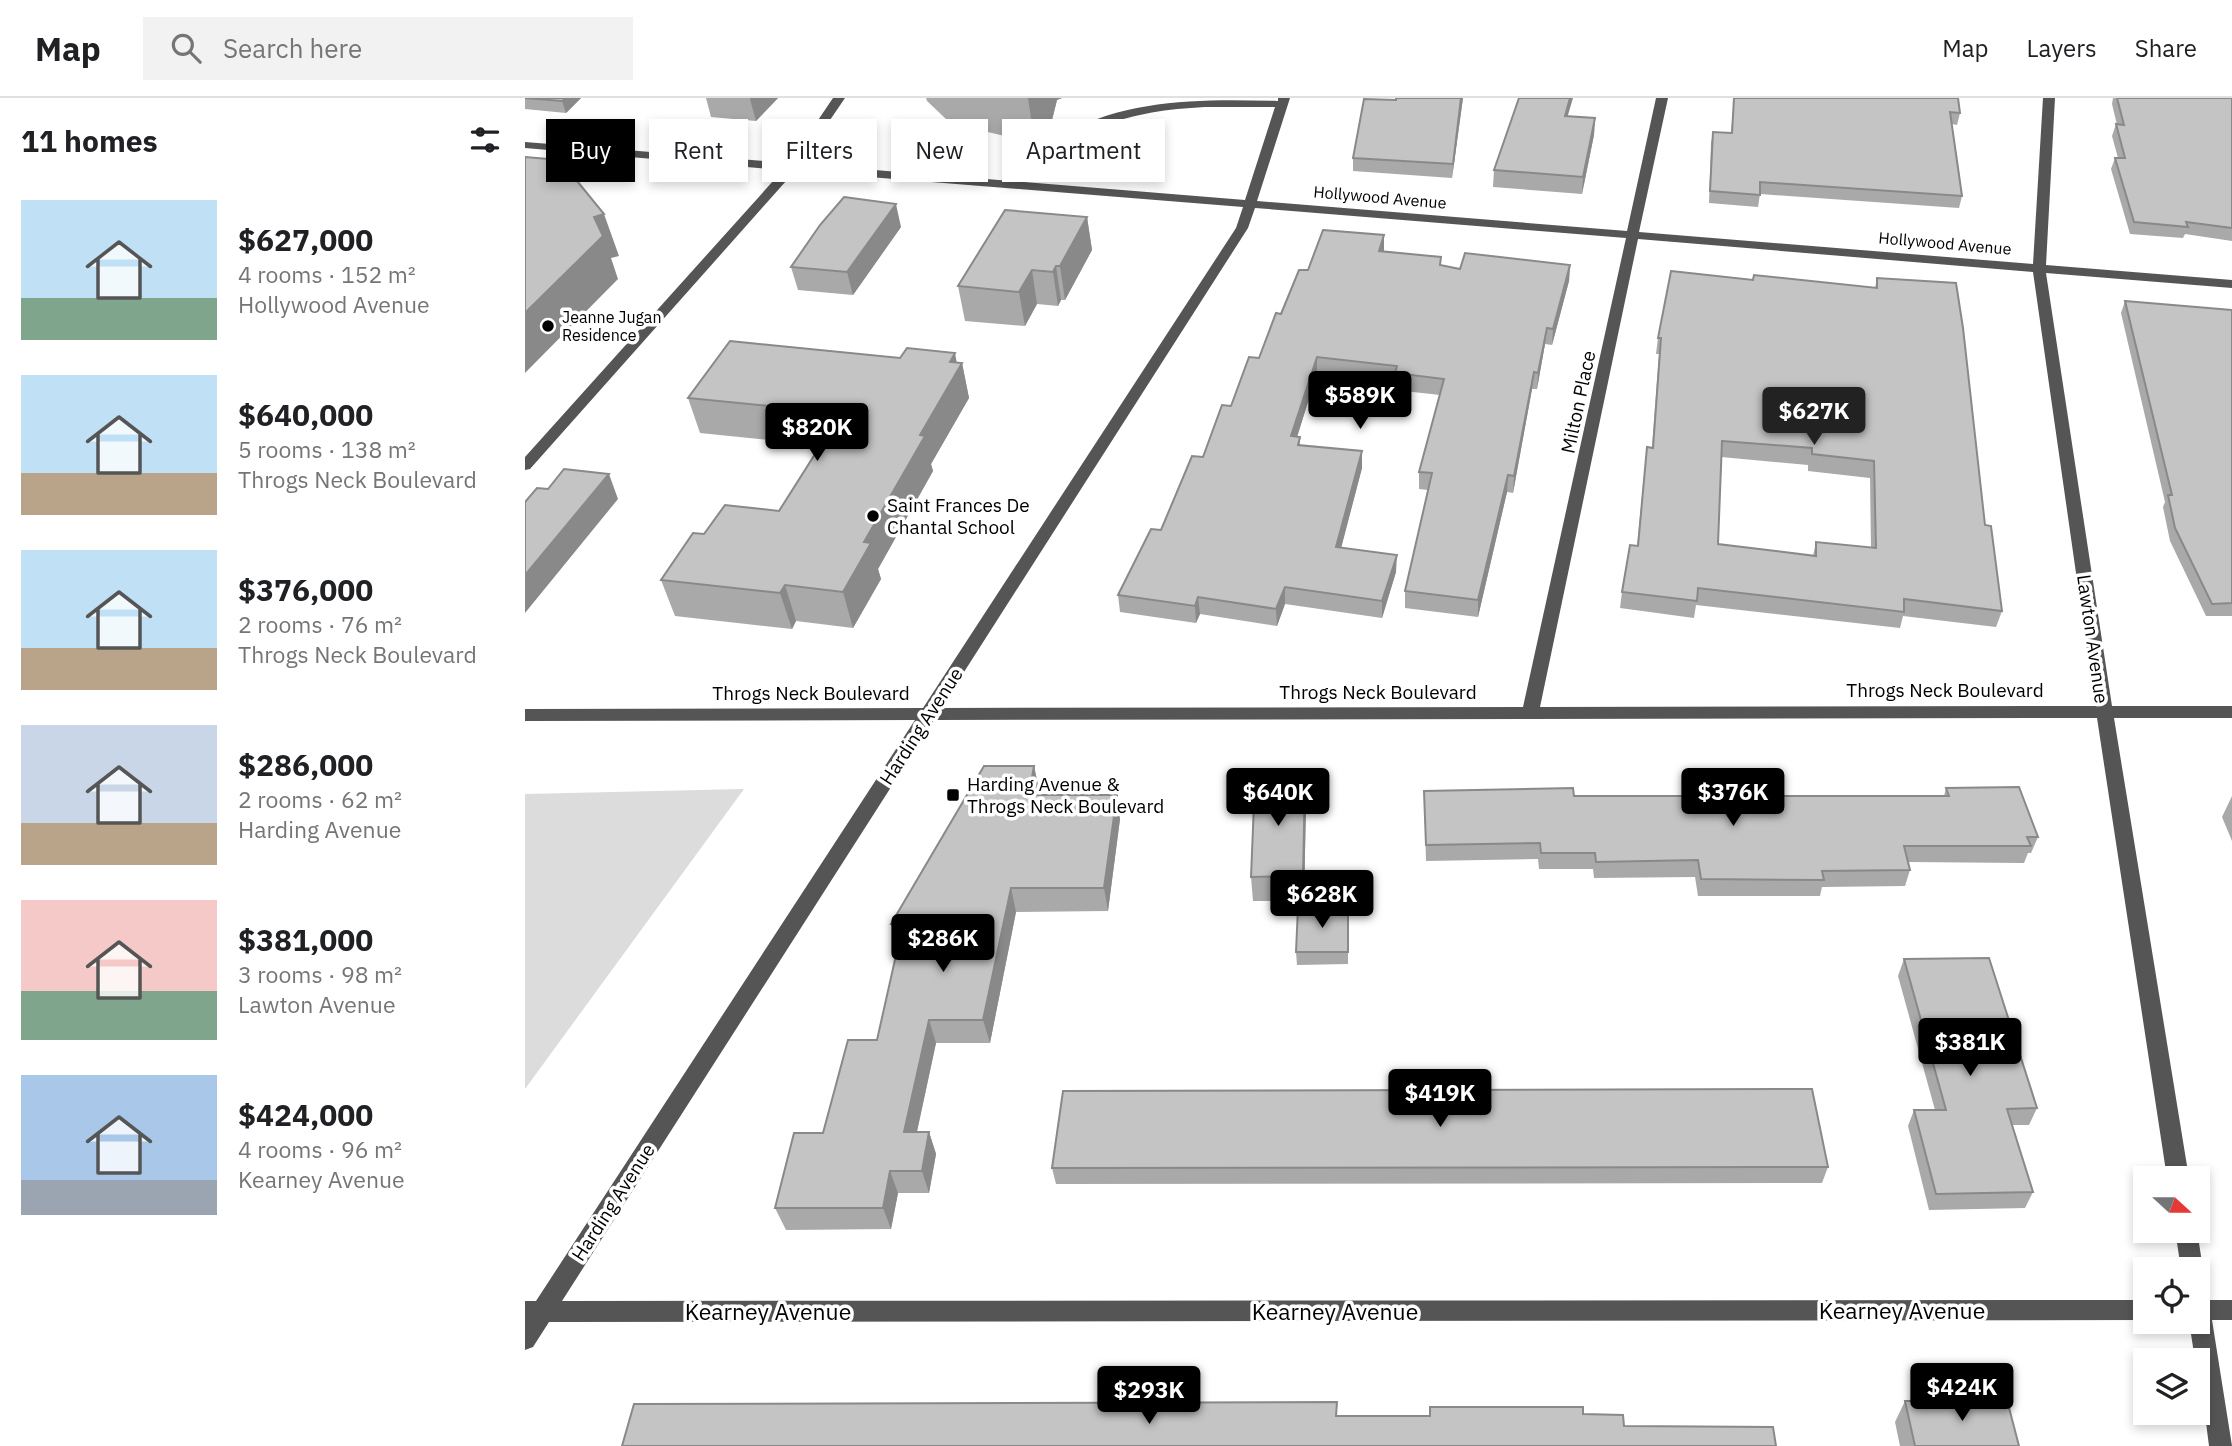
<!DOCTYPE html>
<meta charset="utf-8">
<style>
:root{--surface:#fff;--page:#f2f2f2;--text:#202124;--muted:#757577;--line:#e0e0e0;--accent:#000}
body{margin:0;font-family:"IBM Plex Sans",sans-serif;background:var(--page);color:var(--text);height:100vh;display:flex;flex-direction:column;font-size:26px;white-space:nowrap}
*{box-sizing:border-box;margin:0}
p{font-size:23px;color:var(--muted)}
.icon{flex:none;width:38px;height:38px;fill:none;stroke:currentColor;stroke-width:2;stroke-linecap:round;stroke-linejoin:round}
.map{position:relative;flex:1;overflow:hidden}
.drawer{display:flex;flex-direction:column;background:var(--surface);width:525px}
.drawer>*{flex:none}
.top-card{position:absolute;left:21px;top:21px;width:665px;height:63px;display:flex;gap:14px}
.needle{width:46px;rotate:111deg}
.tools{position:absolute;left:1608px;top:1068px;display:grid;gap:14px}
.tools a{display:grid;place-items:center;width:77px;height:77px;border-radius:0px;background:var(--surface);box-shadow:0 4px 10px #0003;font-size:35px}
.price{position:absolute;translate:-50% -60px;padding:0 16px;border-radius:7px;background:var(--accent);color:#fff;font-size:23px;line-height:46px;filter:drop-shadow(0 2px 4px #0008)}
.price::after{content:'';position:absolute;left:50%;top:42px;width:21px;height:16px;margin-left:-10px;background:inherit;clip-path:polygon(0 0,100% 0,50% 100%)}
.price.selected{background:#222;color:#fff}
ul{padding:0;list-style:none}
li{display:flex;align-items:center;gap:21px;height:175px;padding:0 21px}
li span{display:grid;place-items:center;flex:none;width:196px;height:140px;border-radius:0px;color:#555}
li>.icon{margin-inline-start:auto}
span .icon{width:84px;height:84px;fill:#fffc;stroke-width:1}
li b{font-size:30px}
h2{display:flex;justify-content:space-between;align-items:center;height:84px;padding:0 21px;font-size:30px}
.pill{padding:0 24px;border-radius:0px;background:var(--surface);box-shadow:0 4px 10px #0003;font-size:24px;line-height:63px}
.pill.selected{background:var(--accent);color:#fff}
header{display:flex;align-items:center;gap:42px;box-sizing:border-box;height:98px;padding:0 35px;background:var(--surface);border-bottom:2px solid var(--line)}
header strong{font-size:33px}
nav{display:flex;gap:38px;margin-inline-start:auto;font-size:24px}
.search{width:490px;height:63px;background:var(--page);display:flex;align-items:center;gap:18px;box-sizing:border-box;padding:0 24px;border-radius:0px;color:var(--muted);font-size:26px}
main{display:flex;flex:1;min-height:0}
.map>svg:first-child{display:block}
</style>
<header>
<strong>Map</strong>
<div class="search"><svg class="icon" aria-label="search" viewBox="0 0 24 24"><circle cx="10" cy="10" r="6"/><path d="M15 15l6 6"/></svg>Search here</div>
<nav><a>Map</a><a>Layers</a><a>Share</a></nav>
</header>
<main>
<section class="drawer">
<h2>11 homes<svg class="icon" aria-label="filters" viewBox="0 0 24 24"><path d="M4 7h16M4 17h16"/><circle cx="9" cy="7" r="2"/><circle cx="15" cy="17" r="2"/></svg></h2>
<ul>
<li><span style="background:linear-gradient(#bfe0f5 70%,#7fa58c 0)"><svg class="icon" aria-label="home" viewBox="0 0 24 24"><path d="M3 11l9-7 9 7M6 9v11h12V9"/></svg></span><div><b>$627,000</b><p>4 rooms · 152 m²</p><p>Hollywood Avenue</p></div></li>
<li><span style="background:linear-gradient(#bfe0f5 70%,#b9a48a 0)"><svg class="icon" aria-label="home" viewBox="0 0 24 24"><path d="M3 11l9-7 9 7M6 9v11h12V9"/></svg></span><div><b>$640,000</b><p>5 rooms · 138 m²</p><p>Throgs Neck Boulevard</p></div></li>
<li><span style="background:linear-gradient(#bfe0f5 70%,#b9a48a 0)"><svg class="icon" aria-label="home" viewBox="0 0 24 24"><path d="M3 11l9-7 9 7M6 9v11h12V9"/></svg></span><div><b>$376,000</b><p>2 rooms · 76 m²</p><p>Throgs Neck Boulevard</p></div></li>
<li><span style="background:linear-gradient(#c9d6e8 70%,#b9a48a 0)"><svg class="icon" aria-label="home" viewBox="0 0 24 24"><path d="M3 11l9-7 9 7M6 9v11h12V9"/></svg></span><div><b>$286,000</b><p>2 rooms · 62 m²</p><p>Harding Avenue</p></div></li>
<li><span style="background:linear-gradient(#f6c9c9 65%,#7fa58c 0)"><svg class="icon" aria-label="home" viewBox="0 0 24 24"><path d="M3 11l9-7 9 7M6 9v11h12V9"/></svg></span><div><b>$381,000</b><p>3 rooms · 98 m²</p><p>Lawton Avenue</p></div></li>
<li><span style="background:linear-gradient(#a9c7e8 75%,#9aa5b1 0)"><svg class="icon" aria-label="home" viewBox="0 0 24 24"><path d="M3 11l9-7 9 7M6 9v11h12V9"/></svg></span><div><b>$424,000</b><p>4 rooms · 96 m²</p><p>Kearney Avenue</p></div></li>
</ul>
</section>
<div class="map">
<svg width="1707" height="1348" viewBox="0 0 1707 1348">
<rect width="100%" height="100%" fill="#fff"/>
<path fill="#dcdcdc" d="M219,691L0,991V696Z"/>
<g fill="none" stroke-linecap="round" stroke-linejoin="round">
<path fill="#555" fill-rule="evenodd" d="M308,0H320L275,66L486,83C504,65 521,47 543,34C606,0 682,1 753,3V0H765L732,103L1102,133L1131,0H1143L1114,134L1508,166L1518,0H1530L1521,167L1707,182V190L1521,175L1587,608H1707V620H1589L1664,1080H1642L1572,620L409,622L37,1203L1620,1202V1222L24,1224L8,1249L0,1252V1203H11L390,622L0,623V611L398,610L711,130L718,109L270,73L5,371L0,372V359L258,72L0,50V44L264,65ZM680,9H750L720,102L499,84C554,28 603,13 680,9ZM730,110L1101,140L998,609L416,610L723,130ZM1113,141L1508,174L1570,608L1015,609Z
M1650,1132H1672L1678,1171L1675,1178L1673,1171H1656Z
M1673,1197L1682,1202H1707V1222H1687L1707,1348H1684L1673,1262H1670L1664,1223H1673Z"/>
</g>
<path fill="#a9a9a9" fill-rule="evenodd" d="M0,0H56L41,15L0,11Z
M181,0H253L231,23L186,19Z
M401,0H537L532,2L527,22L509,40H488L446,30L421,21L402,3Z
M871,0H938L927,80L828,73V60L871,2Z
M1209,0H1433L1435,15L1432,27L1427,26L1437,98L1434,110L1235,96L1233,109L1184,105L1186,45L1188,34L1206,35Z
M1588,0H1707V143L1660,136L1658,140L1605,136L1586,71L1590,60H1593L1587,38L1591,26L1592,27L1587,6Z
M1070,20L1069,37L1057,96L968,89L969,72Z
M562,119L567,152L540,202H536L533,208L512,206L500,228L440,223L433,188Z
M376,129L328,197L273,192L266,169Z
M859,153L916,159V167L935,171L1045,167L1044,183L1027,247L1020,246L1012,291H1007L988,395L982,394L953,519L880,510V493L903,392L894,391V374L915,297L870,292V284L792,275L772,339H775V347L837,370L816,449L871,474L857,520L760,506L752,528L675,516L671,525L595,514L593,497L636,432L734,260L756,216L783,172Z
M1352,180L1460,427L1477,513L1471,529L1378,518L1375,530L1171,507L1169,520L1095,510L1097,494L1112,448L1122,349H1127L1134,256H1131L1133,240L1228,182L1350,190ZM1196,359L1283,367V373L1345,380L1346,450L1291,444L1288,458L1193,446Z
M1600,203L1707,212V518H1681L1645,443L1638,409L1640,404L1596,215Z
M375,260L437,265L444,300L406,366L408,373L353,471L356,481L328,530L271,523L267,531L150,518L136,482L179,436L254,413L295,347L175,335L163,300Z
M509,668L514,692L513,697L595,721L583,813L491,814L465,945H411L392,1034H404L411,1056L404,1095H373L366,1131L261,1132L250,1110L298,1035L352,942L373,849L366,826Z
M780,681L781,706L779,803H728L726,779Z
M1421,690L1513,739L1506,755H1503L1499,765L1383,764L1385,772L1380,788L1297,789L1295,798H1173L1170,779L1069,780L1068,771H1014L1013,761L901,763L899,693L1049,698H1419Z
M1707,698V743L1697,719Z
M823,809V866L772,867L771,854Z
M1379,861L1512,1010L1504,1027H1487L1508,1094L1500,1110L1404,1112L1383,1028L1389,1012H1410L1373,878Z
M538,993L1303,1069L1297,1085L531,1086L527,1070Z
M1380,1303L1494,1348H1375L1370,1324Z"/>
<path fill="#898989" d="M41,0H56L41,15L37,3Z
M226,0H253L231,23L225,1Z
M503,0H537L532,2L527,22L509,40Z
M936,0H938L927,80L928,66Z
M1045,0H1048L1038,34L1040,18Z
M1070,20L1069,37L1057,96L1058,79Z
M371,106L376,129L328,197L322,174Z
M79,116L94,158L86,160L93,181L0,275V215L69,119Z
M562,119L567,152L540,202L535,168Z
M859,137V153L854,169V153Z
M1045,167L1044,183L1027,247L1028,231Z
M531,168L536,202L533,208L528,174Z
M507,172L512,206L500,228L494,194Z
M1022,230L1020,246L1012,291L1013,275Z
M430,255L433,271L437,265L444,300L406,366L408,373L353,471L356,481L328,530L318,494L339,444L395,337L425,264Z
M792,259V275L767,355L766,338Z
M1009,274L1007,291L988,395L989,378Z
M837,353V370L812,466L811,449Z
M84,376L93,401L0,515V477Z
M983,377L982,394L953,519V502Z
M872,457L871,474L857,520V503Z
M260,487L271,523L267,531L255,495Z
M760,489V506L752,528L751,511Z
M673,499L675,516L671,525L670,508Z
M509,668L514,692L509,720L504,697Z
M780,681L781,706L779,803L778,778Z
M592,697L595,721L583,813L579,790Z
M486,790L491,814L465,945L458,922Z
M404,922L411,945L387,1056L379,1034Z
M404,1034L411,1056L404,1095L397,1073Z
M365,1073L373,1095L366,1131L358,1110Z"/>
<path fill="#c4c4c4" stroke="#898989" stroke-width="2" fill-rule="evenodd" d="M0,0H41L37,3Z
M871,0H936L928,66L828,60L839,1L871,2Z
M994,0H1045L1040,18L1070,20L1058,79L969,72Z
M1209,0H1433L1435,15L1425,14L1437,98L1235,84V97L1185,93L1188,34L1207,35Z
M1592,0H1707V130L1661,124L1663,129L1609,124L1590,60H1600L1591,26L1599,27Z
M0,59L35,62L79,116L69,119L78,138L0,215Z
M319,99L371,106L322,174L266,169L295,127Z
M480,112L562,119L535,168H531L528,174L507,172L494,194L433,188Z
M798,132L859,137L854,153L916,159L915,167L935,171L940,155L1045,167L1028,231L1022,230L1013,275L1009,274L989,378L983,377L953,502L880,493L907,375L894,374L919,281L870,275L872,268L792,259L766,338L775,339L773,347L837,353L811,449L872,457L857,503L760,489L751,511L673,499L670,508L593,497L626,431L636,432L667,358L678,359L697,307L706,308L724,259L734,260L751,215L756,216L774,172H783Z
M1146,173L1228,182L1229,177L1352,190V180L1431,185L1438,230L1460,427L1466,428L1477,513L1379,501V514L1173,490L1172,503L1097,494L1105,447L1113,448L1122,349L1128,350L1136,240H1133ZM1197,343L1287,350V356L1349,363L1351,450L1291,444V458L1193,446Z
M1600,203L1707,212V505L1687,506L1650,430L1643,397H1647Z
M205,243L375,260L382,250L430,255L425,264L437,265L395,337L400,338L339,444L346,445L318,494L260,487L255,495L136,482L168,435L179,436L200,407L254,413L316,315L163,300Z
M39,371L84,376L0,477V404L12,390L23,391Z
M459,668H509L504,697H592L579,790H486L458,922H404L379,1034H404L397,1073H365L358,1110H250L269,1035H298L323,942H352L378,826H366Z
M730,681H780L778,778L726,779Z
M1494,689L1513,739H1502L1506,748H1379L1385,772L1297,773L1299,782L1176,781L1173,762L1071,764L1070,755H1016L1015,745L901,747L899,693L1048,690L1049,698H1424L1421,690Z
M773,809H823V854H771Z
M1464,860L1512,1010L1482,1011L1508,1094L1411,1096L1389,1012H1421L1379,861Z
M1287,991L1303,1069L527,1070L538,993Z
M1482,1302L1494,1348H1390L1380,1303Z
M812,1304L811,1318H905V1309H1058V1316L1098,1317L1099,1328L1248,1329L1251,1348H97L109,1306Z"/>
<g fill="#000" stroke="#fff" stroke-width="2.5">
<circle cx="23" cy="228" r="7"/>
<circle cx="348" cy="418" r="7"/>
<rect x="421" y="690" width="14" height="14" rx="3.5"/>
</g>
<g text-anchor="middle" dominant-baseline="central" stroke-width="7" stroke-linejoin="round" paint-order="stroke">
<g font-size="16" fill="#000" stroke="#fff">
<text transform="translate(855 99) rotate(5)">Hollywood Avenue</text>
<text transform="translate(1420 145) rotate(5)">Hollywood Avenue</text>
</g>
<g font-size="16" fill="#000" stroke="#fff" text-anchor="start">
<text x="37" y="219">Jeanne Jugan<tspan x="37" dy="18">Residence</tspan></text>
</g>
<g font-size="19" fill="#000" stroke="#fff">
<text transform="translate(1053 304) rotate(-78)">Milton Place</text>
<text transform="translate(1568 541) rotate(82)">Lawton Avenue</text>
<text x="1420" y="592">Throgs Neck Boulevard</text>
<text x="853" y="594">Throgs Neck Boulevard</text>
<text x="286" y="595">Throgs Neck Boulevard</text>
<text transform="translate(396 628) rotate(-57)">Harding Avenue</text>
<text transform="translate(88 1104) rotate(-57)">Harding Avenue</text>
</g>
<g font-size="19" fill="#000" stroke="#fff" text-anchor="start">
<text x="362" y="407">Saint Frances De<tspan x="362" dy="22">Chantal School</tspan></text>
<text x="442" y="686">Harding Avenue &amp;<tspan x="442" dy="22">Throgs Neck Boulevard</tspan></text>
</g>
<g font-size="23" fill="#000" stroke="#fff">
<text x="1377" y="1212">Kearney Avenue</text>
<text x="243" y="1213">Kearney Avenue</text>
<text x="810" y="1213">Kearney Avenue</text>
</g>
</g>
</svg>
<div class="tools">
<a><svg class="needle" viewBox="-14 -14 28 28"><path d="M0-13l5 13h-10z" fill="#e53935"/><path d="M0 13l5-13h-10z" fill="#757577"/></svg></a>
<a><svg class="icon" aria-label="locate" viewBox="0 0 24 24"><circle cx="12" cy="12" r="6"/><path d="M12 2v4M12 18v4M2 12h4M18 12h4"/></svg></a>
<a><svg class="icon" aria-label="layers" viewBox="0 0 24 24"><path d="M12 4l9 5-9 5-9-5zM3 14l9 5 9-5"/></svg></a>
</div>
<b class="price" style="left:835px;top:333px">$589K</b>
<b class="price selected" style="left:1289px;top:349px">$627K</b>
<b class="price" style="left:292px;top:365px">$820K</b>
<b class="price" style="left:753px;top:730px">$640K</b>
<b class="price" style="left:1208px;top:730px">$376K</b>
<b class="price" style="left:797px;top:832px">$628K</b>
<b class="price" style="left:418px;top:876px">$286K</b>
<b class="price" style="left:1445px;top:980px">$381K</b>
<b class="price" style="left:915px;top:1031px">$419K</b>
<b class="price" style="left:1437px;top:1325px">$424K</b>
<b class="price" style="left:624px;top:1328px">$293K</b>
<div class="top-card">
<a class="pill selected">Buy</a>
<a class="pill">Rent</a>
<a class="pill">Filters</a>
<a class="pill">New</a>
<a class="pill">Apartment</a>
</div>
</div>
</main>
